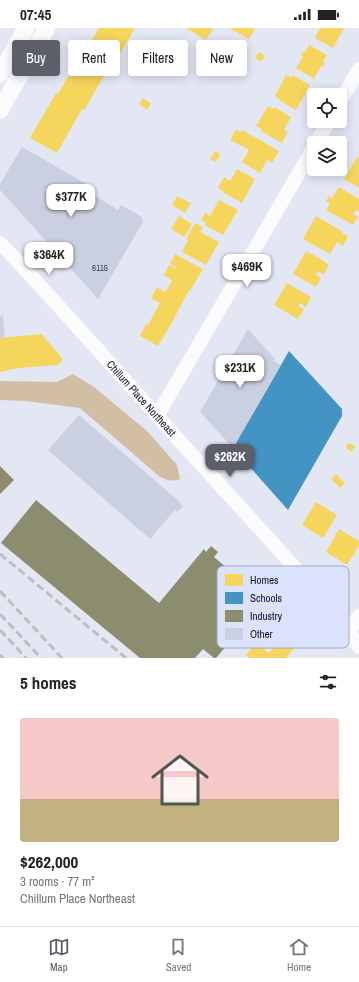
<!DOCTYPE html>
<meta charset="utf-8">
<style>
:root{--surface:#fff;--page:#f2f2f2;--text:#222;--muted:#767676;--line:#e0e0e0;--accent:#5c5f69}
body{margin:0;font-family:"Archivo Narrow",sans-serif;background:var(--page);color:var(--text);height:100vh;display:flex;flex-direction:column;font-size:15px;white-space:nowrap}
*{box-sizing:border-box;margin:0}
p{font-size:13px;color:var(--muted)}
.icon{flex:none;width:22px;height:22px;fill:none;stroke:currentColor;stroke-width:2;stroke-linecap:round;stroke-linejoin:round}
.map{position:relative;height:630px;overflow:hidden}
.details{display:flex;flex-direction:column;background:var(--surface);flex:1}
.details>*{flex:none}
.hud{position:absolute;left:12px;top:12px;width:335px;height:36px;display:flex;gap:8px}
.controls{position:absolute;left:307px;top:60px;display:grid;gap:8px}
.controls a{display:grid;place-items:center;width:40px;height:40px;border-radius:4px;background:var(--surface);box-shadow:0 2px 10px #0003;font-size:20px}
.price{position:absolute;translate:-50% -34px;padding:0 9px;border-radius:8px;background:#fff;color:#222;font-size:13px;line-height:26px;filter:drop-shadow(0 1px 2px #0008)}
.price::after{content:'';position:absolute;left:50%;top:24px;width:12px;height:9px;margin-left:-6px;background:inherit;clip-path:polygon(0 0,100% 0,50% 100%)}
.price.selected{background:var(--accent);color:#fff}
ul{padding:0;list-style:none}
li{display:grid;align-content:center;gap:8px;height:212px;padding:0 20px}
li+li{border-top:1px solid var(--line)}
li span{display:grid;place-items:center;height:124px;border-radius:4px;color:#555}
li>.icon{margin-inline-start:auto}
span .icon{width:72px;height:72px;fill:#fffc;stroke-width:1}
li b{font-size:17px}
h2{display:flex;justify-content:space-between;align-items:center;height:48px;padding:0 20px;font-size:17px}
.pill{padding:0 14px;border-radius:4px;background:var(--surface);box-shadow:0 2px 10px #0003;font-size:14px;line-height:36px}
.pill.selected{background:var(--accent);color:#fff}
.status{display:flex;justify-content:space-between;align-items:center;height:28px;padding:0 20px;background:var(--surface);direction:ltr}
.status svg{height:11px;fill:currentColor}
.dock{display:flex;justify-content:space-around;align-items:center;height:56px;border-top:1px solid var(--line);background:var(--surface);font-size:11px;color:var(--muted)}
.dock a{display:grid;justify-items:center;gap:2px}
.dock .selected{color:var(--accent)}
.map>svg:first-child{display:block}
</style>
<div class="status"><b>07:45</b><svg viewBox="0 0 49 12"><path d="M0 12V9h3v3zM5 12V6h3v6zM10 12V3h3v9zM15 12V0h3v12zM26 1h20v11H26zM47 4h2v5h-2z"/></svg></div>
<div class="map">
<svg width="359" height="630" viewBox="0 0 359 630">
<rect width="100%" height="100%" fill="#e3e7f4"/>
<path fill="#d1bea3" d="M73,346L94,359L147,403L177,437L180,451C173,454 166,452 160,449L80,380L25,373L0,372V353L57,354Z"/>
<path fill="#f6d55c" d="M99,0H135L112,39L110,38L84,82L82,81L57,125L30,110L56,65L58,66L83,22L85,23Z
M186,0H213L206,12Z
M229,0H255L249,11Z
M320,0H344L333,20L315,10Z
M309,17L327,27L323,34L325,35L323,39L321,38L314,51L296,40L303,28L301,27L302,23L304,25Z
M259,24L265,28L261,34L255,30Z
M286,47L291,50L292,47L310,57L296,82L279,72V71L275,68Z
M143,70L151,76L147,82L139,76Z
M268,78L273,81L274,79L291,89L284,102L288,103L282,115L261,103L262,101L256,98Z
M236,102L240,104L242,102L279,123L272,135L267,132L260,145L242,134L249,122L230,112Z
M215,123L220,126L216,134L210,131Z
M357,129L359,130V160L344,151Z
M237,141L255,151L242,175L224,165V164L218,160L224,149L230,153Z
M339,159L359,171V184L356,182L353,186L358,189L353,197L326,182L330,176L326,173L329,168L332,170Z
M177,168L191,175L185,185L172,177Z
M219,172L238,182L223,207L205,197L206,195L201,192L205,185L210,188Z
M179,188L192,196L184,209L171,201Z
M316,188L343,204L342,205L348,208L343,218L337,214L330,226L303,211Z
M195,195L203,199L200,204L219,214L206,237L182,224L188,212L186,211Z
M306,223L324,233V234L329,237L324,247L318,243L316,247L321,250L316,259L293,246Z
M175,226L203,241L190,263L189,262L171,296L158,318L140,308L146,296L148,297L160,275L151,270L157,259L165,264L172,253H173L164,247L169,237L176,241L177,240L170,236Z
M287,255L311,269L306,279L300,275L298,278L304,281L298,291L274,277Z
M42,306L63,332L58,337L18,340L0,344V310Z
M348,415L355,418L352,424L346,420Z
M336,446L345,455L340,460L331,451Z
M316,474L337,487L323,510L302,497Z
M339,501L359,513V518L347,537L326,524Z
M276,592L288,602L293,597L304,606L301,612L286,630H250L246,627L256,615L269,625L277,615L265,605Z"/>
<path fill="#4393c3" d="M289,323L342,381V388L288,482L233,420Z"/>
<path fill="#8c8c6e" d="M0,438L14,452L0,466Z
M36,472L159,575L204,521L206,524L211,518L218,524L214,529L265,572L216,630H214L203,621L195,630H140L1,515Z"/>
<path fill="#cacfe1" d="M22,119L90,158L87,163L118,182L121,177L142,189L143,194L98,271L0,162V156Z
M3,287L5,310H0V288Z
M248,301L275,331L273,333L281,337L233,420L200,384Z
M79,387L181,475L180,476L183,478L177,484L175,482L150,511L48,422Z"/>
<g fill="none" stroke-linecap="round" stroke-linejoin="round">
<g stroke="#fbfbfd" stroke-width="14">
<path d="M340,74L359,41"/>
<path d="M316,115L329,93"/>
<path id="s1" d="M0,215C67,285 131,360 197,432C252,493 310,552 359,619"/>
<path d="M157,388L236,253L314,119"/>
<path d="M348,603L359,588"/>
</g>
<path stroke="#fbfbfd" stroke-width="17" d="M0,46L26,0
M0,82L47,0"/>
<path stroke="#bdbec2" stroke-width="3" stroke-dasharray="8 4" stroke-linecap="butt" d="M0,526L126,630
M0,563L62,630
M0,586L41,630
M0,602L26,630
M0,627L3,630"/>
</g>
<g text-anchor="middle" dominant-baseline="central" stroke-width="4" stroke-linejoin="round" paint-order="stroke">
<g font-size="9" fill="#424550">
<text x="100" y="240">6115</text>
</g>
<g font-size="11" fill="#13161e" stroke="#dbe3fc">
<text stroke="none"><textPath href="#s1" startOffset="210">Chillum Place Northeast</textPath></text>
</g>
</g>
<rect x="217" y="538" width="132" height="82" rx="6" fill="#dbe3fc" stroke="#9fa6b9" stroke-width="1"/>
<rect x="225" y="546" width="18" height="12" fill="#f6d55c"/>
<rect x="225" y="564" width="18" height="12" fill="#4393c3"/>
<rect x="225" y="582" width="18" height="12" fill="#8c8c6e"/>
<rect x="225" y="600" width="18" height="12" fill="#cacfe1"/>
<g font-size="11" fill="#13161e">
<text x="250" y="556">Homes</text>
<text x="250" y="574">Schools</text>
<text x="250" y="592">Industry</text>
<text x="250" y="610">Other</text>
</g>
</svg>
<div class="controls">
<a><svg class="icon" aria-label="locate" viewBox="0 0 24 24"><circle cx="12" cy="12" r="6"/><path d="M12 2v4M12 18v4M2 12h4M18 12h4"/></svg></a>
<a><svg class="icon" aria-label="layers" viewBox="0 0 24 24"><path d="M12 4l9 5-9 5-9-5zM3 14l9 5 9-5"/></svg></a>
</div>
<b class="price" style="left:71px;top:190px">$377K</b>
<b class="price" style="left:49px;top:248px">$364K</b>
<b class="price" style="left:247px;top:260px">$469K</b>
<b class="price" style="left:240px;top:361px">$231K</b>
<b class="price selected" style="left:230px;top:450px">$262K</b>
<div class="hud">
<a class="pill selected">Buy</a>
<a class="pill">Rent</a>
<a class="pill">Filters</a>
<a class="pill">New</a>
</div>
</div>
<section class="details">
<h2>5 homes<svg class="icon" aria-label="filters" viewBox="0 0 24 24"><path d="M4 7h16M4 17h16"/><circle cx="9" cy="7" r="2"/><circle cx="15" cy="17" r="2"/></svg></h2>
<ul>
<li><span style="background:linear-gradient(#f6c9c9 65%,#c2b280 0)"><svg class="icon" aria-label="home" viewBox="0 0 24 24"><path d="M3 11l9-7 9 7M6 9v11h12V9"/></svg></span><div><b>$262,000</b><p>3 rooms · 77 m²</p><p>Chillum Place Northeast</p></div></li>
</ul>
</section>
<nav class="dock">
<a class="selected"><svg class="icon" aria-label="map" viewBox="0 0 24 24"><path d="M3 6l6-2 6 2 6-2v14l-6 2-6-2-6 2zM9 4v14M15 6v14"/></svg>Map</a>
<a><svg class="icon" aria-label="saved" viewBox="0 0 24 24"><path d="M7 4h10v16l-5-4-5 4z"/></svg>Saved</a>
<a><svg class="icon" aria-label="home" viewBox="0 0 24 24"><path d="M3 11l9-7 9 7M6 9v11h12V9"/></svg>Home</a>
</nav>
